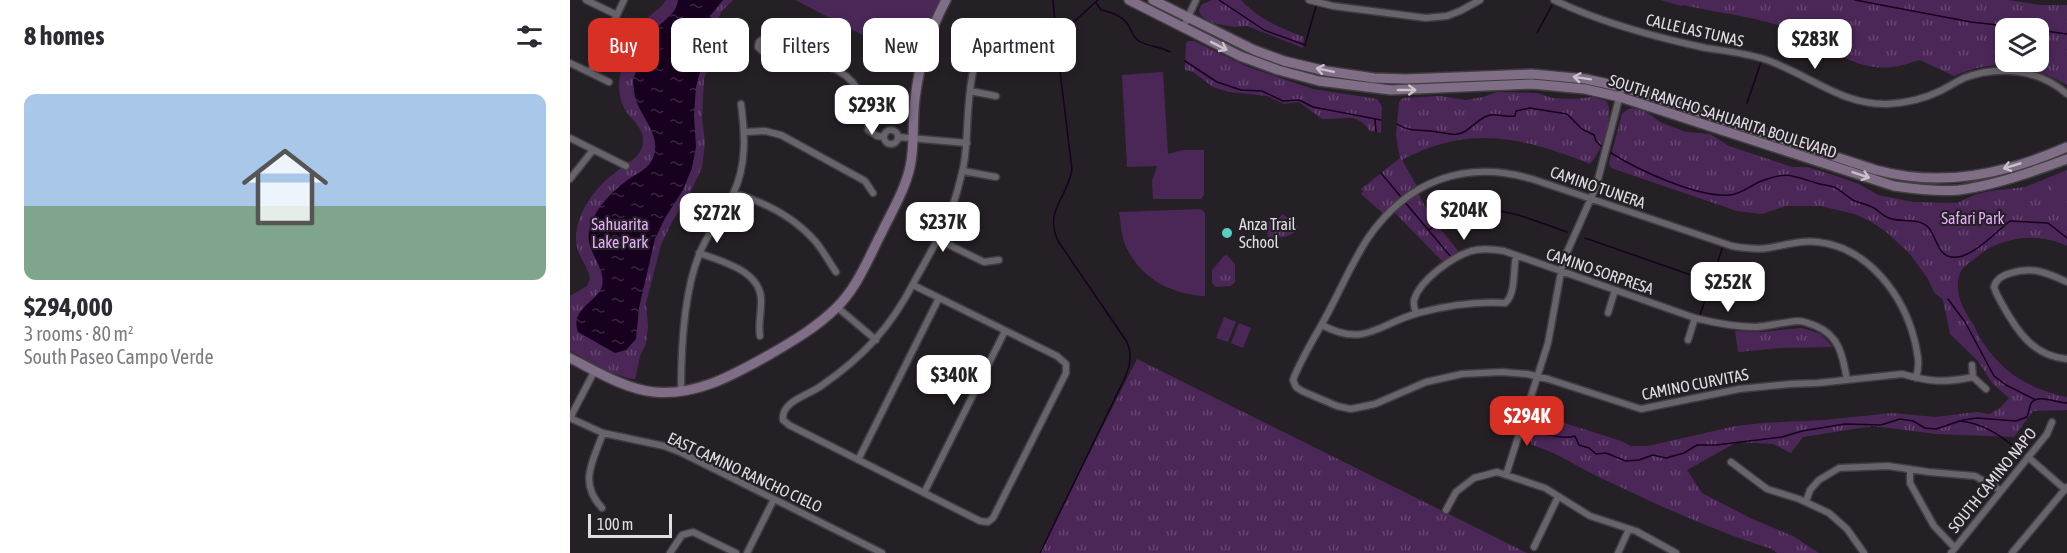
<!DOCTYPE html>
<meta charset="utf-8">
<style>
:root{--surface:#fff;--page:#f7f7f7;--text:#2b2b33;--muted:#7c7c81;--accent:#d93025}
body{margin:0;font-family:"Asap Condensed",sans-serif;background:var(--page);color:var(--text);height:100vh;display:flex;flex-direction:column;font-size:22px;white-space:nowrap}
*{box-sizing:border-box;margin:0}
p{font-size:20px;color:var(--muted)}
.icon{flex:none;width:33px;height:33px;fill:none;stroke:currentColor;stroke-width:2;stroke-linecap:round;stroke-linejoin:round}
.map{position:relative;flex:1;overflow:hidden}
.side{display:flex;flex-direction:column;background:var(--surface);width:570px}
.side>*{flex:none}
.guide{position:absolute;left:18px;top:18px;width:570px;height:54px;display:flex;gap:12px}
.tools{position:absolute;left:1425px;top:18px;display:grid;gap:12px}
.tools a{display:grid;place-items:center;width:54px;height:54px;border-radius:12px;background:var(--surface);box-shadow:0 3px 9px #0003;font-size:30px}
.scale{position:absolute;left:18px;bottom:15px;width:84px;box-sizing:border-box;padding-left:6px;border:3px solid #e1dee3;border-top:0;font-size:16px;line-height:21px;white-space:nowrap;color:#e1dee3;-webkit-text-stroke:4px #252026;paint-order:stroke}
.price{position:absolute;translate:-50% -51px;padding:0 14px;border-radius:12px;background:#fff;color:#222;font-size:20px;line-height:39px;filter:drop-shadow(0 2px 3px #0008)}
.price::after{content:'';position:absolute;left:50%;top:36px;width:18px;height:14px;margin-left:-9px;background:inherit;clip-path:polygon(0 0,100% 0,50% 100%)}
.price.on{background:var(--accent);color:#fff}
ul{padding:0;list-style:none}
li{display:grid;align-content:center;gap:12px;height:318px;padding:0 24px}
li span{display:grid;place-items:center;height:186px;border-radius:12px;color:#555}
li>.icon{margin-inline-start:auto}
span .icon{width:108px;height:108px;fill:#fffc;stroke-width:1}
li b{font-size:26px}
h2{display:flex;justify-content:space-between;align-items:center;height:72px;padding:0 24px;font-size:26px}
.chip{padding:0 21px;border-radius:12px;background:var(--surface);box-shadow:0 3px 9px #0003;font-size:21px;line-height:54px}
.chip.on{background:var(--accent);color:#fff}
main{display:flex;flex:1;min-height:0}
.map>svg:first-child{display:block}
</style>
<main>
<section class="side">
<h2>8 homes<svg class="icon" aria-label="filters" viewBox="0 0 24 24"><path d="M4 7h16M4 17h16"/><circle cx="9" cy="7" r="2"/><circle cx="15" cy="17" r="2"/></svg></h2>
<ul>
<li><span style="background:linear-gradient(#a9c7e8 60%,#7fa58c 0)"><svg class="icon" aria-label="home" viewBox="0 0 24 24"><path d="M3 11l9-7 9 7M6 9v11h12V9"/></svg></span><div><b>$294,000</b><p>3 rooms · 80 m²</p><p>South Paseo Campo Verde</p></div></li>
</ul>
</section>
<div class="map">
<svg width="1497" height="553" viewBox="0 0 1497 553">
<defs>
<pattern id="grass-tufts" width="24" height="20" patternUnits="userSpaceOnUse" patternTransform="scale(1.5)"><rect width="24" height="20" fill="#4b2758"/><path d="M3 7l-1-3M5 7V3M7 7l1-3M15 17l-1-3M17 17v-4M19 17l1-3" fill="none" stroke="#654670"/></pattern>
<pattern id="water-ripples" width="26" height="14" patternUnits="userSpaceOnUse" patternTransform="scale(1.5)"><rect width="26" height="14" fill="#180120"/><path d="M2 4q2-2 4 0t4 0M15 11q2-2 4 0t4 0" fill="none" stroke="#392640"/></pattern>
</defs>
<rect width="100%" height="100%" fill="#252026"/>
<path fill="url(#grass-tufts)" fill-rule="evenodd" d="M96,0H163L151,12L144,31V53L134,79L132,118L135,143L132,168L119,195L102,222L91,245L76,303L78,326L76,344L70,356L65,379H62L42,373L0,351V296L17,286L20,279C18,265 7,256 6,241C5,214 25,187 46,172C57,163 71,158 73,143C75,128 60,119 54,108C47,94 47,72 57,60C60,56 64,54 66,49C69,38 69,29 77,19C83,12 92,8 96,0Z
M642,0H671C689,19 709,28 734,37L733,48L677,26L664,27L643,23L631,16L629,11L631,5Z
M1090,0H1438L1470,5H1497V85C1459,63 1425,58 1384,76L1350,60C1341,62 1333,66 1323,67C1283,72 1252,42 1217,28C1184,16 1147,13 1113,5L1112,6ZM1436,28H1468V62H1436Z
M619,41H624L678,67L743,89L807,99L812,106L811,133L800,131C786,111 774,120 752,119L729,102L714,104L697,96L659,92L643,87L623,72L615,70L616,43Z
M927,92L967,93L982,98L1003,99L1023,97L1036,101C1046,113 1031,153 1020,164C953,137 898,124 832,160L849,190L847,192L864,221L889,252L872,261L823,211L816,216L791,194L793,191L791,189L830,158L826,136L829,102L833,98L870,96L896,100L913,97Z
M1063,108L1076,112L1092,123L1116,132L1140,134L1159,146L1222,167H1237L1260,174L1289,184L1308,195L1343,202L1387,203L1404,195L1420,191L1455,187L1497,170V246C1465,231 1428,237 1403,260C1399,263 1392,268 1390,273C1383,292 1393,309 1403,324C1407,331 1409,338 1414,344C1434,374 1462,390 1497,397V410L1463,411L1444,437L1366,434L1303,426L1233,437L1221,453L1203,444L1167,442L1117,470L1132,493L1180,518L1223,536L1249,553H1207L1202,549C1144,531 1088,505 1033,479C1009,468 987,452 962,445L959,437L966,428L963,413L1051,441L1061,446H1078L1166,426L1193,423L1254,420L1322,413L1365,417L1407,412L1420,414L1431,407L1439,398L1422,383L1408,361L1380,334L1373,300L1364,292L1358,279L1340,254L1315,231L1300,221L1284,214L1251,206H1216L1192,214L1167,211L1041,168L1039,163L1052,114L1058,109Z
M713,214L729,228C720,238 710,238 698,238L697,221L707,220Z
M657,255L665,264V282L661,286L646,287L642,283V270L654,256Z
M1232,328L1251,334L1263,347L1211,348L1168,352L1165,331L1191,332Z
M567,359L957,553H469Z"/>
<path fill="#4b2758" d="M225,0H370L341,60Z
M593,72L598,154L613,150H634V195L631,199H583L582,181L587,166L557,167L552,75Z
M1483,180H1497V198H1483Z
M631,209L635,213V296C603,295 572,279 557,249C551,238 551,224 549,212Z
M654,317L666,322L658,342L646,338Z
M669,323L681,328L673,348L661,343Z"/>
<path fill="url(#water-ripples)" d="M108,0H153L141,15L133,60L126,87L124,115L126,147L122,168L113,190L95,218L85,239L69,308L66,339L56,350L45,353L8,332C0,310 24,303 31,289C39,270 15,252 19,232C23,210 41,192 59,179C66,174 76,170 81,162C96,135 67,117 64,91C64,86 62,82 64,77C67,67 76,59 79,49C81,44 82,37 85,32C92,18 105,18 108,0Z"/>
<g fill="none" stroke-linecap="round" stroke-linejoin="round">
<path stroke="#180120" stroke-width="1.5" d="M483,0L486,37
M649,0L694,30L735,45L746,6
M1285,0L1401,22L1455,28
M526,3L531,10C541,12 553,16 559,26C562,32 563,37 569,41C578,47 590,46 600,52
M1468,30L1497,34
M967,33L982,5
M615,61L647,82L671,90L692,91L713,101L729,100L743,107L811,120
M1177,103L1191,62
M805,119L806,132
M827,124C840,133 853,129 867,132C878,133 884,137 894,132C902,127 909,119 917,116C925,112 935,118 945,116L946,111L960,108L997,114L1012,129L1024,135L1026,141L1031,146
M1041,153C1068,170 1128,198 1160,195C1171,194 1180,186 1189,182C1216,171 1221,175 1246,183C1252,185 1258,185 1264,187C1271,190 1276,196 1283,200C1289,203 1297,204 1304,208C1309,211 1313,216 1319,218C1331,223 1348,217 1358,227C1368,238 1367,260 1388,257C1405,255 1427,231 1440,221L1478,223L1497,238
M811,173L831,197
M834,201L881,257
M859,230C913,195 942,213 997,232
M1015,238L1141,282
M1378,299L1395,322L1424,376L1436,385L1464,399
M1129,318L1153,246
M1389,421C1416,423 1434,439 1454,454
M963,432C975,433 992,440 1005,436L1009,445L1019,448L1026,454L1036,453L1056,461L1069,460L1083,455L1096,458L1114,453L1127,445H1146L1212,437L1232,431L1275,424L1311,425L1330,419L1343,421L1355,428L1366,429L1393,420L1407,418L1446,421L1457,417C1459,413 1459,406 1462,402C1469,394 1487,403 1497,403
M470,553L551,386C558,372 564,357 557,342L488,241C474,211 497,198 502,170L486,38L528,0"/>
<g stroke="#413d42" stroke-width="9">
<path id="street" d="M16,0L47,15
M739,0L763,6L856,18L877,16L890,11L910,0
M984,0C1032,23 1084,37 1136,48C1155,51 1175,53 1194,59C1237,73 1270,105 1317,104C1335,103 1354,99 1370,91C1378,87 1386,82 1394,78C1428,65 1469,69 1497,94
M613,28L626,0
M201,48L197,51H192L188,47L189,42L193,39H198L201,43V48C234,65 276,58 292,98C296,108 299,118 298,130L307,136L314,137
M0,63L39,82
M20,72L54,0
M400,91L426,96
M314 137a7 7 0 1 1 14 0a7 7 0 1 1-14 0Z
M175,132L195,131L211,135L295,181L303,193
M328,137L397,143
M0,138L56,166
M393,171L426,177
M0,179L23,150
M164,193C194,202 223,216 245,241C253,250 259,262 266,272
M367,239L414,262L429,260
M129,253C153,262 193,271 191,303C191,315 188,324 190,336
M1497,282C1478,273 1462,266 1441,273C1433,275 1426,279 1424,287C1426,294 1429,298 1432,304C1447,331 1463,356 1497,359
M343,285L487,356L496,364V373L423,518L418,522L410,521L219,425L213,420C211,401 239,395 251,386C293,357 321,327 344,282C360,253 378,224 387,192C390,180 394,168 395,156C400,117 393,55 428,28
M267,307L306,340
M1038,313L1045,290
M846,314C845,309 843,305 844,300C850,280 882,257 901,251C912,248 922,249 934,251L1125,318C1145,323 1165,327 1186,327C1200,326 1214,322 1228,321C1234,321 1241,324 1246,326C1270,336 1273,357 1277,380
M752,325C795,348 808,324 848,313C875,306 906,301 935,303C946,295 943,269 946,256
M1118,340L1125,318
M1402,365L1403,377L1416,389
M1346,378C1350,364 1348,356 1345,342C1334,296 1299,248 1248,242C1230,240 1216,245 1198,248C1186,250 1174,248 1162,246L962,179C895,159 837,181 798,238C784,259 773,284 761,307C749,331 733,354 723,380L726,387L732,391L767,406L781,409L805,404L856,382L892,374L932,372L957,374L978,379L1071,409L1169,389L1220,384L1248,383L1332,374C1361,382 1374,383 1403,377
M111,392C111,352 114,292 129,255C137,233 153,215 163,194C177,165 175,134 171,104
M0,418L33,433L94,446L110,452L312,553
M0,418L25,370
M1458,457L1496,490
M288,460L369,298
M1161,462L1197,489L1229,499L1259,513L1277,529L1294,553
M1340,469V483L1364,526L1385,548
M936,475L978,343L993,261L1026,187L1052,87
M354,493L435,331
M1236,502L1240,490L1249,480L1269,468L1318,466L1359,472L1405,476L1430,490
M32,508C8,482 23,462 33,433
M876,510L886,492L904,478L927,472L975,488L1020,516L1066,531L1106,553
M964,547L988,497
M100,553L112,535L123,532L166,553
M177,553L204,499
M1048,553L1059,529
M1381,553L1477,434L1482,422
M1442,553L1497,487"/>
</g>
<g stroke="#413d42" stroke-width="12">
<path id="secondary" d="M559,0L670,56L708,70L749,81L821,90L962,84L1015,89L1050,97L1324,186C1345,189 1368,192 1389,190C1426,185 1463,172 1497,159
M583,0L684,50L714,61L756,71L804,78L836,79L962,74L1016,79L1052,87L1306,170C1373,188 1435,174 1497,147
M0,358C26,371 55,389 84,392C127,396 163,375 199,355C223,341 247,327 266,308C287,288 298,259 311,234C321,213 335,190 340,167C345,145 342,122 345,99C349,65 360,30 376,0"/>
</g>
<use href="#street" stroke="#69646b" stroke-width="6"/>
<use href="#secondary" stroke="#806e87" stroke-width="9"/>
</g>
<defs><path id="oneway-shaft" d="M-6 0H5M1.5-3L5.5 0L1.5 3" fill="none" stroke-width="1.6" stroke-linecap="round" stroke-linejoin="round" transform="scale(1.5)"/></defs>
<g stroke="#c9c2cc">
<use href="#oneway-shaft" transform="translate(649 46) rotate(27)"/>
<use href="#oneway-shaft" transform="translate(755 70) rotate(-168)"/>
<use href="#oneway-shaft" transform="translate(1012 78) rotate(-171)"/>
<use href="#oneway-shaft" transform="translate(837 90)"/>
<use href="#oneway-shaft" transform="translate(1442 166) rotate(163)"/>
<use href="#oneway-shaft" transform="translate(1291 175) rotate(18)"/>
</g>
<circle fill="#59cebf" stroke="#252026" stroke-width="2" cx="657" cy="233" r="6"/>
<g text-anchor="middle" dominant-baseline="central" stroke-width="4.5" stroke-linejoin="round" paint-order="stroke">
<g font-size="16" fill="#e1dee3" stroke="#252026">
<text transform="translate(1125 30) rotate(13)">CALLE LAS TUNAS</text>
<text transform="translate(1153 116) rotate(18)">SOUTH RANCHO SAHUARITA BOULEVARD</text>
<text transform="translate(1028 187) rotate(19)">CAMINO TUNERA</text>
<text transform="translate(1030 271) rotate(19)">CAMINO SORPRESA</text>
<text transform="translate(1125 384) rotate(-11)">CAMINO CURVITAS</text>
<text transform="translate(175 472) rotate(25)">EAST CAMINO RANCHO CIELO</text>
<text transform="translate(1422 480) rotate(-51)">SOUTH CAMINO NAPO</text>
</g>
<g font-size="16" fill="#e7affb" stroke="#252026">
<text x="1403" y="218">Safari Park</text>
<text x="50" y="224">Sahuarita<tspan x="50" dy="18">Lake Park</tspan></text>
</g>
<g font-size="16" fill="#e1dee3" stroke="#252026" text-anchor="start">
<text x="669" y="224">Anza Trail<tspan x="669" dy="18">School</tspan></text>
</g>
</g>
</svg>
<div class="tools">
<a><svg class="icon" aria-label="layers" viewBox="0 0 24 24"><path d="M12 4l9 5-9 5-9-5zM3 14l9 5 9-5"/></svg></a>
</div>
<div class="scale">100 m</div>
<b class="price" style="left:1245px;top:70px">$283K</b>
<b class="price" style="left:302px;top:136px">$293K</b>
<b class="price" style="left:894px;top:241px">$204K</b>
<b class="price" style="left:147px;top:244px">$272K</b>
<b class="price" style="left:373px;top:253px">$237K</b>
<b class="price" style="left:1158px;top:313px">$252K</b>
<b class="price" style="left:384px;top:406px">$340K</b>
<b class="price on" style="left:957px;top:447px">$294K</b>
<div class="guide">
<a class="chip on">Buy</a>
<a class="chip">Rent</a>
<a class="chip">Filters</a>
<a class="chip">New</a>
<a class="chip">Apartment</a>
</div>
</div>
</main>
